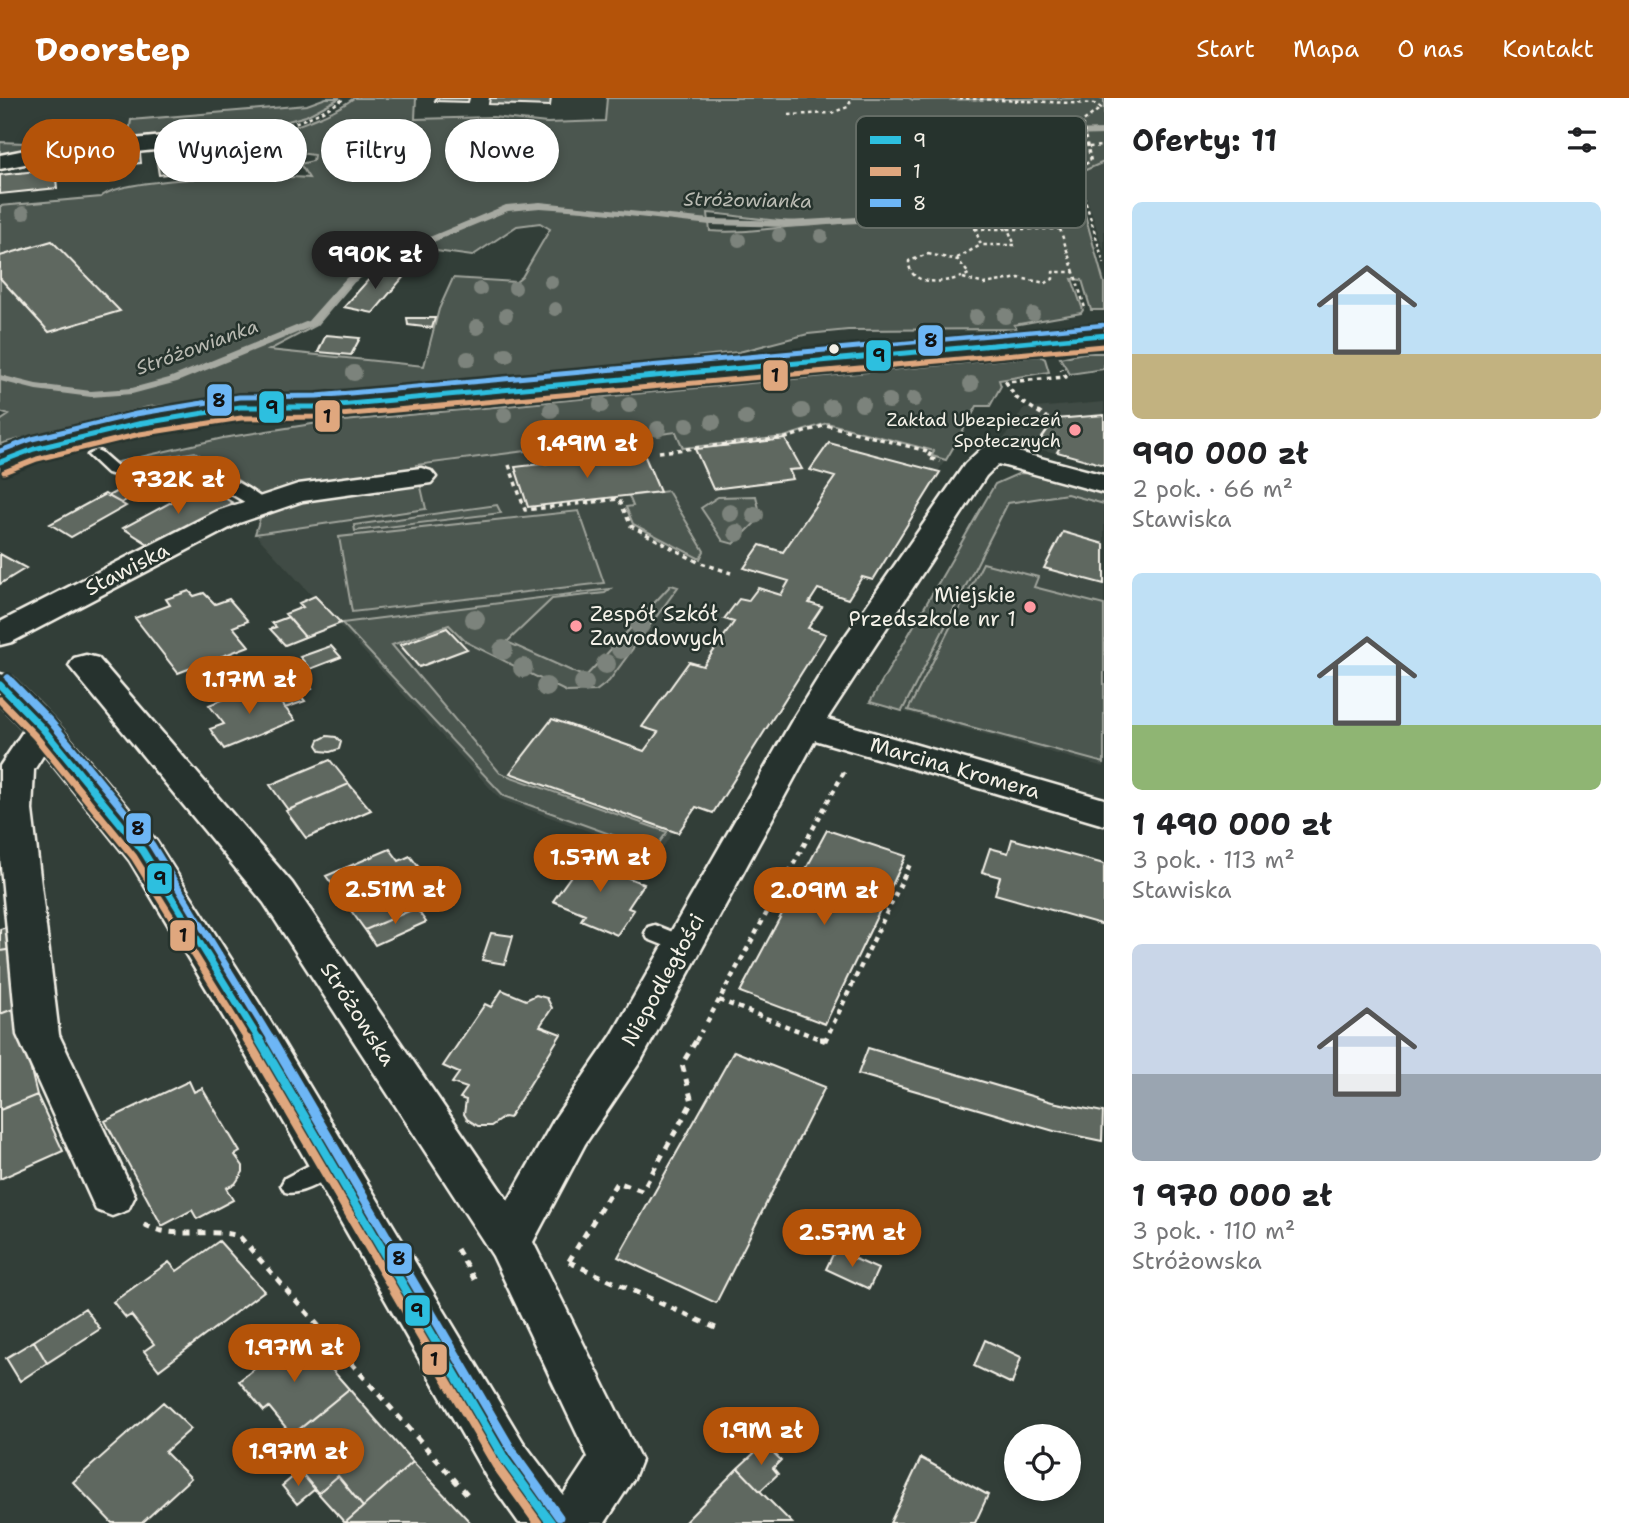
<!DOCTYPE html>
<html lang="pl">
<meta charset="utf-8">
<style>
:root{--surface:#fff;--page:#f2f2f2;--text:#202124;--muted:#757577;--accent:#b45309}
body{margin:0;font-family:"Shantell Sans",sans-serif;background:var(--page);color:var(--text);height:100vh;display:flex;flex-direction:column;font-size:26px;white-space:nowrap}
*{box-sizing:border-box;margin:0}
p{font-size:23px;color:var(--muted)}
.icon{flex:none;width:38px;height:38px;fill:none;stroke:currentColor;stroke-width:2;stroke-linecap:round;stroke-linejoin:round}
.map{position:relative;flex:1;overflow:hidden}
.side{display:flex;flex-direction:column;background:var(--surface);width:525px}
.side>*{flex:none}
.top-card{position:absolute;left:21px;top:21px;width:665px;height:63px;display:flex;gap:14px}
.buttons{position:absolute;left:1004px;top:1326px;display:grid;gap:14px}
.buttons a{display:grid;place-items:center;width:77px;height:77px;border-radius:50%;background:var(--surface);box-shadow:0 4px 10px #0003;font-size:35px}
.price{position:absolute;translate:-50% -60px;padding:0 16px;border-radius:24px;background:var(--accent);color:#fff;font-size:23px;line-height:46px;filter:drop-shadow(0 2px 4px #0008)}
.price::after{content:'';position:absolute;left:50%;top:42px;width:21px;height:16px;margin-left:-10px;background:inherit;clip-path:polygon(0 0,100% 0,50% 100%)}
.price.on{background:#222;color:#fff}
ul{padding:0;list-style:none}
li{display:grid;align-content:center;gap:14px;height:371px;padding:0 28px}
li span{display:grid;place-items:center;height:217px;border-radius:10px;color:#555}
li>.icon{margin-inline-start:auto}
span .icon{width:126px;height:126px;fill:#fffc;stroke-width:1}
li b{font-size:30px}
h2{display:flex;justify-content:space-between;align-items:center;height:84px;padding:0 28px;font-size:30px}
.chip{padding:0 24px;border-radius:32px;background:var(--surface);box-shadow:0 4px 10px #0003;font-size:24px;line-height:63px}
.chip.on{background:var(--accent);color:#fff}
header{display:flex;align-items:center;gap:42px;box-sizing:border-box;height:98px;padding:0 35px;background:var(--accent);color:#fff}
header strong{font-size:33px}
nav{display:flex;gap:38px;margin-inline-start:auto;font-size:24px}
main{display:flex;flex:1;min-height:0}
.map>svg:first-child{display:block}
</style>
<header>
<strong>Doorstep</strong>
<nav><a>Start</a><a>Mapa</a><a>O nas</a><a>Kontakt</a></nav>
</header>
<main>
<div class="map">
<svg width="1104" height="1425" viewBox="0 0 1104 1425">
<rect width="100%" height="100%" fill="#323e38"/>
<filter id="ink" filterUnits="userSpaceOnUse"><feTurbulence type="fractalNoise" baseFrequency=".0143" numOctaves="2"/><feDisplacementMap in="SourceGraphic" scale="14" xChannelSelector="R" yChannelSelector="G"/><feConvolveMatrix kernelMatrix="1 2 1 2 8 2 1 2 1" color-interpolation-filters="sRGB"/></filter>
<g filter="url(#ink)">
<path fill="#404b44" d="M1104,64V153L1079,77L1092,67Z
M974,296L982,301L873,482L862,479L848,501L818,492L809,505L822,509L808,530L826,536L713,715L695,709L678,735L673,734L657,758L500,701L255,436L425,411L416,367Z
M1104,304V367L1003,342L1023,311Z
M1067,396L1104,406V669L902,613L1008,405Z"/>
<path fill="#4c564f" stroke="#a0a49c" stroke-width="2" fill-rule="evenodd" d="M326,0H340L306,18L241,36L0,58V44L52,46L129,35L131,22L307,7Z
M354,0H416L415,21L493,19L547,25L605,23L607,0H909L913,2L1104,0V64L1074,77L1104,185V212H1091L1082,182L1072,181L1083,212L1081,215L1014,227L1017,231L848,232L808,236L739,254L694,259V264L270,299V296L148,309L0,346V323L9,317L0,314V108L101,99C122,78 275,77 309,80L300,66L313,63L314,57L292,54L280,39L259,41C265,35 277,35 285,32C309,23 334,15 354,0ZM1031,30L1033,39L985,53L882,115C850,128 819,126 786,129C760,132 735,135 710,133L708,115C757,119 834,136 879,112C895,103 909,91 924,81L928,77L913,71C940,63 959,42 987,34C1000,31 1017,31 1031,30ZM540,125L550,131L522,179L516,184L453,180L439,211L424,268L269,252L317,227L353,184L376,169L422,151L472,158L517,128Z
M1083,255H1104V271L1070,276L1060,260Z
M1040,258L1045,261L1049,274L999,282L1001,288L990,308H977L946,362L932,358L934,353L827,325L784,339L683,350L676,334L416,367L426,411L255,436L266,401L195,354L119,367L114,365L223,340L312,326Z
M1020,375L1034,376L1104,393V406L1067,396L1008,405L902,613L870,604L995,386Z
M668,393L704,453L700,461L633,426L626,409L633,408L629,398Z
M756,398L761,419L734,446L723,443L701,410L718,399Z
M497,407L501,415L355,433L354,427Z
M579,413L604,485L352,514L339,439Z
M983,465L1038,479L1034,489L1104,507V665L908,612Z
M671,487L678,489L609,583L596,593L567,594L466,544L449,527L392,547L500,675L667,734L654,752L504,698L342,525L610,491L605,495L552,501L507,544L585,579Z"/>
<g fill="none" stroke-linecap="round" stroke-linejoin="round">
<path fill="#a6a9a1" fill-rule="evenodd" d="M1104,31V37L1033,39L1008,42L985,51L884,116L859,125L787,129L710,127L583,113L540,110L508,113L390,162L352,184L316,227L177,284L132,296L91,299L36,292L0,283V277L36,286L91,293L132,290L169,280L308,223L346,180L384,158L506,107L540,104L710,121L787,123L858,119L878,112L979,47L1003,38L1033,33Z"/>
</g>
<path fill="#5f6861" stroke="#f4f1e8" stroke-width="2" d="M436,0H469L468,4L435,3Z
M490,0H551L550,8L489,6Z
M224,52L231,54L235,70L206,73L201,55Z
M140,55L141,65L130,66V68L100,69L99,60Z
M201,56L205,72L159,77L157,64L165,63L164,60Z
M55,71L57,90L0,96V77Z
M52,143L120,213L49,234L0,180V158Z
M378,171L406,176L373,215L344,209Z
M407,220H435L432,230L408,227Z
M326,237L360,240L351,257L318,254Z
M1104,317V367L1057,354L1060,349L1039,344L1055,321Z
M785,341L802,371L789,372L793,381L713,391L695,351Z
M829,345L940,374L873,482L862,479L848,501L818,491L809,505L822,509L808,530L826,536L713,715L696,709L678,735L510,675L552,621L644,653L658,634L642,629L689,564L703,568L734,524L724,521L739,501L748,503L758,490L781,497L789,483L744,470L760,447L783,454L835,379L810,372Z
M643,354L660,394L528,409L515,369Z
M203,387L233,405L153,449L123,430Z
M119,392L131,399L121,405L108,398Z
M105,396L126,408L71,439L50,426Z
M1063,434L1104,446V486L1044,470Z
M0,456L26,470L0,486Z
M189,493L194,498L204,495L215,506L229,501L248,523L233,529L249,548L178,575L135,520L170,507L166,501Z
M315,498L341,525L305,539L285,516L303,509L299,505Z
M288,519L305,539L285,547L270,531L276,529L272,525Z
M447,530L467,551L419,569L400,547Z
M331,548L341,559L310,571L300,559Z
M297,573L312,591L299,597L284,578Z
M284,578L305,603L285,610L265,585Z
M265,585L295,622L224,651L210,631L224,626L209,607Z
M327,638L336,639L341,644L339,651L330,654L321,653L317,647L319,642Z
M330,662L349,686L288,712L270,687Z
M349,686L371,712L306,740L286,713Z
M827,732L906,758L825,926L740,894Z
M1012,741L1104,766V827L995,796L1000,779L982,774L990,750L1008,755Z
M390,751L399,763L410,758L431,785L419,790L430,804L365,832L326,778Z
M588,754L619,767L614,774L644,786L628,810L634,812L617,837L581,822L585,816L553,803Z
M416,810L426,824L375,847L365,832Z
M11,828L13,851L0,853V831Z
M491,835L513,838L505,866L482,862Z
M13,851L16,910L0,916V853Z
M502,892L526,902L536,897L547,900L552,910L540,928L561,936L509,1020L504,1019L491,1028H478L467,1021L464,1016L466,1002L460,1000L467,990L452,985L459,975L443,968L485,906L491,909Z
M16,910L37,997L0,1012V916Z
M868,950L1052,1004L1103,1014L1102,1043L1054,1033L858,976Z
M734,953L825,989L716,1205L618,1159Z
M189,983L194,994L202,990L240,1054L235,1057L243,1068V1074L235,1086L226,1090L233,1102L197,1121L192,1112L162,1128L105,1023Z
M37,997L63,1053L0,1081V1012Z
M219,1143L264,1193L159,1272L144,1253L154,1246L131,1217L126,1220L113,1204L169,1164L177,1173Z
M835,1152L878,1171L869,1191L826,1171Z
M85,1210L100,1231L47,1265L34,1243Z
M300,1235L349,1291L292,1337L269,1309L264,1313L239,1283Z
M985,1242L1021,1259L1012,1286L974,1268Z
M34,1243L47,1265L20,1283L6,1260Z
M349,1291L413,1364L363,1409L338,1378L318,1395L279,1348Z
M163,1304L191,1331L165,1354L191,1380L142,1425H112L73,1384Z
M764,1346L781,1362L773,1370L778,1376L760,1393L738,1370Z
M921,1360L988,1397L975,1425H890Z
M413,1364L471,1425H345L363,1409Z
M738,1370L760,1393L792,1425H684Z
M300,1373L315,1391L297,1406L282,1388Z
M338,1378L363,1409L345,1425L318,1395Z"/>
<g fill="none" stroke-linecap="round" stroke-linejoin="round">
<g stroke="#f4f1e8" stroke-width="5">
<path id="lane" d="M96,352L101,354L117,368C165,373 202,362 247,390C254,395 263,400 269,407L267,410C253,414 224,389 209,383C176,371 140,384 107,375L88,357Z
M655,827L690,841L693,847L690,853L683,855L648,841L645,835L648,829Z
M332,1055L340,1058L344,1065C337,1078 299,1099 285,1094L281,1087L285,1080Z"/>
</g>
<g stroke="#f4f1e8" stroke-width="5">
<path id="street" d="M205,34L213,36L216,41L213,46L30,65L0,71V57L30,51Z
M992,347L1104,377V395L998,366L986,378L827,621L1104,701V727L815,642L642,961L585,1046L533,1144L641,1362L634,1380L605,1425H519L487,1380L236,940L130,763L44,656L34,672L32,712L59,937L135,1098L128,1112L112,1118L96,1112L17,937L0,758V668L24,632L0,607V576L12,579L55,623L156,743L266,916L523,1344L563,1397L588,1359L493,1158L264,805L69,568L74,560L86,557L98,560L292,785L508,1103L555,1020L612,937L794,619L833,556L965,366L982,350Z
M421,370L431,373L436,379L431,385L303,403L239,425L12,544L0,547V524L217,413L298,386Z"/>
</g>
<g stroke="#f4f1e8" stroke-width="6">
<path id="secondary" d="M1104,229V245L317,318H240L138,335L44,358L0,373V353L23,345L138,317L240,300H317Z"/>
</g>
<path stroke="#f4f1e8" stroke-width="2.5" stroke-dasharray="3.5 3.5" stroke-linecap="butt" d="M952,0L1095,6L1101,10L1082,24L1091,63L1076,71L1104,166
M789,17L831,15L848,9L852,0
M234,38C274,33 311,23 345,0
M1089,49L1104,48
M1009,69C1042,76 1048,103 1060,131H1008L1015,147H981L965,104L944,97L990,71Z
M975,131H1008
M1060,131L1074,174
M928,156L958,162L969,176C953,184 908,192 909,163Z
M957,160L981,147
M963,180L984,186L1019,180L1046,185L1053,181V174H1074L1085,210"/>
<path stroke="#f4f1e8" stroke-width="3.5" stroke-dasharray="4.5 4.5" stroke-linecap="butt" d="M1049,321L1015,299L1006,284L1066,279L1061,271
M1020,329L1048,321
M659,354L786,340L826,327L931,354L928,360L940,363
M509,367L525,412L619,401L631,428L698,464L731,475"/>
<path stroke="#f4f1e8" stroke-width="4.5" stroke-dasharray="5 5" stroke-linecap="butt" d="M719,902L825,943
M707,924L844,674
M696,943L702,932
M825,943L911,764"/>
<path stroke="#f4f1e8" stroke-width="5" stroke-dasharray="7 7" stroke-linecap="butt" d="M820,941H826
M144,1126C173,1143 207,1129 239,1138L467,1396
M457,1151L477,1186
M569,1163L617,1084L642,1093L692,1004L682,966L697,941
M569,1164L718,1231"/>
<use href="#lane" fill="#26332d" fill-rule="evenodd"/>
<use href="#street" fill="#26332d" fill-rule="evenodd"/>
<use href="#secondary" fill="#26332d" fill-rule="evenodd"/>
<g stroke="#26332d" stroke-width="8">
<path id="bus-1-far3" d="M985,248L1104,237"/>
</g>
<g stroke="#26332d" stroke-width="10">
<path id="bus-1-far2" d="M0,364L34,351L138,326L240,309H317L1004,246"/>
</g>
<g stroke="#26332d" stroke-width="12">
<path id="bus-1-far1" d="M0,587L43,631L143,753L260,943"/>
</g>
<g stroke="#26332d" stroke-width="14">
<path id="bus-1" d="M259,941L505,1362L551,1425"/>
</g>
<g stroke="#26332d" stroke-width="10">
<path id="bus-2-far2" d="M4,374L37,361L140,336L241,320L318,319L1104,248"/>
</g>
<g stroke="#26332d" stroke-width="12">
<path id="bus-2-far1" d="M0,602L35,638L134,759L248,943"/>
</g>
<g stroke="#26332d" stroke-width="14">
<path id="bus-2" d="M247,941L496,1367L538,1425"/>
</g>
<g stroke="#26332d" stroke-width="8">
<path id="bus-3-far3" d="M872,248L1103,227"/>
</g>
<g stroke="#26332d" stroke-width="10">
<path id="bus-3-far2" d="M0,353L32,341L136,316L239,299L317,298L891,246"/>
</g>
<g stroke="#26332d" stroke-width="12">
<path id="bus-3-far1" d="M8,580L51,624L152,747L272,943"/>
</g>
<g stroke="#26332d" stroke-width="14">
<path id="bus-3" d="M271,941L514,1356L559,1419"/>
</g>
<use href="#bus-1-far3" stroke="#2dbfdf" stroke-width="4.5"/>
<use href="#bus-1-far2" stroke="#2dbfdf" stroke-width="5"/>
<use href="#bus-1-far1" stroke="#2dbfdf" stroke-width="7"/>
<use href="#bus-1" stroke="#2dbfdf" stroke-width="9"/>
<use href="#bus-2-far2" stroke="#dfa77e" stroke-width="5"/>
<use href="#bus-2-far1" stroke="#dfa77e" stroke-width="7"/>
<use href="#bus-2" stroke="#dfa77e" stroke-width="9"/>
<use href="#bus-3-far3" stroke="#6db6f5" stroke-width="4.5"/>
<use href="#bus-3-far2" stroke="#6db6f5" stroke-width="5"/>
<use href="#bus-3-far1" stroke="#6db6f5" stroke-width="7"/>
<use href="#bus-3" stroke="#6db6f5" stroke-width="9"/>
</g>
<g fill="#7c837b">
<circle cx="23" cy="115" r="7"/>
<circle cx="779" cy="137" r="7"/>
<circle cx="821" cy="138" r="7"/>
<circle cx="739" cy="142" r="7"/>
<circle cx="551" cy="184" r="7"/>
<circle cx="515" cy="190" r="7"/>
<circle cx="480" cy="191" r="7"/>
<circle cx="555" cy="211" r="7"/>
<circle cx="1033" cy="216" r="7"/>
<circle cx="506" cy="217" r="7"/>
<circle cx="1005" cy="218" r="8"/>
<circle cx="976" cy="219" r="8"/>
<circle cx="477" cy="229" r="8"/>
<circle cx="506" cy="257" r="8"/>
<circle cx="468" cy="261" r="8"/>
<circle cx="354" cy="275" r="8"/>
<circle cx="971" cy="286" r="8"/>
<circle cx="914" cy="301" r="8"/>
<circle cx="889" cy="303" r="8"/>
<circle cx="862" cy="306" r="8"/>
<circle cx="601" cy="307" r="8"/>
<circle cx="629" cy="307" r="8"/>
<circle cx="831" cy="309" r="8"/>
<circle cx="551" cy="312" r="8"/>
<circle cx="802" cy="313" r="8"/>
<circle cx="504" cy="317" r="8"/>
<circle cx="746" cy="320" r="8"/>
<circle cx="713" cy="324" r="8"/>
<circle cx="687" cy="327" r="8"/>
<circle cx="658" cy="331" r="8"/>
<circle cx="629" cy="335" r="8"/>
<circle cx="595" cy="339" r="8"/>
<circle cx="535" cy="346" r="8"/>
<circle cx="730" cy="415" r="9"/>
<circle cx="755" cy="417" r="9"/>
<circle cx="737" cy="435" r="9"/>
<circle cx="475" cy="521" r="10"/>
<circle cx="640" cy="527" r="10"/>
<circle cx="621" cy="551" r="10"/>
<circle cx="503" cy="552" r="10"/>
<circle cx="606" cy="566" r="10"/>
<circle cx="523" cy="570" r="10"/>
<circle cx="584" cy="585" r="10"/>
<circle cx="546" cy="589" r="10"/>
</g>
</g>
<circle fill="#f4f1e8" stroke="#26332d" stroke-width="2.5" cx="834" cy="251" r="6"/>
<g fill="#ff9aa2" stroke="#26332d" stroke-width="2.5">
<circle cx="1075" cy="332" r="7"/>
<circle cx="1030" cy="509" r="7"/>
<circle cx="576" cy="528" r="7"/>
</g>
<g text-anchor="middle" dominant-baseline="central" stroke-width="5" stroke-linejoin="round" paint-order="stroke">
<g font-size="18" fill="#f4f1e8" stroke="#26332d" text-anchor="end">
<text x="1061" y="322">Zakład Ubezpieczeń<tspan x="1061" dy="21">Społecznych</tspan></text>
</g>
<g font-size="19" font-style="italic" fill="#babbb3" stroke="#26332d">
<text transform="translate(748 102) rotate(1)">Stróżowianka</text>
<text transform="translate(197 249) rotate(-20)">Stróżowianka</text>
</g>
<g font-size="21" fill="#f4f1e8" stroke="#26332d">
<text transform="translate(127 471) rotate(-27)">Stawiska</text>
<text transform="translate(955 670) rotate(16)">Marcina Kromera</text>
<text transform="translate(663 882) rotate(-61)">Niepodległości</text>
<text transform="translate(358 916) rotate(57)">Stróżowska</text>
</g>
<g font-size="21" fill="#f4f1e8" stroke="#26332d" text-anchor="end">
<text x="1016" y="497">Miejskie<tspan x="1016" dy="24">Przedszkole nr 1</tspan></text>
<text x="590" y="516" text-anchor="start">Zespół Szkół<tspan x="590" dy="24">Zawodowych</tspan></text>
</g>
</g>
<rect x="856" y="18" width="230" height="112" rx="10" fill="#26332d" stroke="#646c65" stroke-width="2"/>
<rect x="870" y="38" width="31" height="8" fill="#2dbfdf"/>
<rect x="870" y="69" width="31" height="9" fill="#dfa77e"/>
<rect x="870" y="101" width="31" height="8" fill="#6db6f5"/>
<g font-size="19" fill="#f4f1e8">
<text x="913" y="49">9</text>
<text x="913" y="80">1</text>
<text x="913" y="112">8</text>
</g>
<g stroke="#26332d" stroke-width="2.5">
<rect x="917" y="226" width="27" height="33" rx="7" fill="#6db6f5"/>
<rect x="865" y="241" width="27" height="33" rx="7" fill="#2dbfdf"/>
<rect x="762" y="261" width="27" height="33" rx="7" fill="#dfa77e"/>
<rect x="206" y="285" width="27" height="34" rx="7" fill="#6db6f5"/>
<rect x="258" y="292" width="27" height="34" rx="7" fill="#2dbfdf"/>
<rect x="314" y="301" width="27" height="34" rx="7" fill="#dfa77e"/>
<rect x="125" y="714" width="27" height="33" rx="7" fill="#6db6f5"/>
<rect x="146" y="764" width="27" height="33" rx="7" fill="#2dbfdf"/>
<rect x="169" y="821" width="27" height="33" rx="7" fill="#dfa77e"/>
<rect x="386" y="1144" width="27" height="33" rx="7" fill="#6db6f5"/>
<rect x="404" y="1196" width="27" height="33" rx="7" fill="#2dbfdf"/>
<rect x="421" y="1245" width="27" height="33" rx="7" fill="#dfa77e"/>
</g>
<g font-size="19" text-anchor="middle" font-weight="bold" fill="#111">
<text x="931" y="249">8</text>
<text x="879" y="264">9</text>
<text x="775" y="284">1</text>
<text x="219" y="309">8</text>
<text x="272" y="316">9</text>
<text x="327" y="325">1</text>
<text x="138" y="737">8</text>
<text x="160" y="787">9</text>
<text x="183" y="844">1</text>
<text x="399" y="1167">8</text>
<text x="417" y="1219">9</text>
<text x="434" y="1268">1</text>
</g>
</svg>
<div class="buttons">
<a><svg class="icon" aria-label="locate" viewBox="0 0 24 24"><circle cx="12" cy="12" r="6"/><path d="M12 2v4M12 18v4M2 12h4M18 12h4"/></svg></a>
</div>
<b class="price on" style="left:375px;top:193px">990K zł</b>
<b class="price" style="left:587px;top:382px">1.49M zł</b>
<b class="price" style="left:178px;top:418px">732K zł</b>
<b class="price" style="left:249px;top:618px">1.17M zł</b>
<b class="price" style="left:600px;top:796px">1.57M zł</b>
<b class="price" style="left:395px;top:828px">2.51M zł</b>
<b class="price" style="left:824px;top:829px">2.09M zł</b>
<b class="price" style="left:852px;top:1171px">2.57M zł</b>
<b class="price" style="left:294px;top:1286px">1.97M zł</b>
<b class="price" style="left:761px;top:1369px">1.9M zł</b>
<b class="price" style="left:298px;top:1390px">1.97M zł</b>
<div class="top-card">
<a class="chip on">Kupno</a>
<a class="chip">Wynajem</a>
<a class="chip">Filtry</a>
<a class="chip">Nowe</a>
</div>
</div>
<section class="side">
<h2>Oferty: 11<svg class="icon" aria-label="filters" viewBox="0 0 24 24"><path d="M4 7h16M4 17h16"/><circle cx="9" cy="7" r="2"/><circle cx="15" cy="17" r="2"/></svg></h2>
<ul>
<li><span style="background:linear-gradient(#bfe0f5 70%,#c2b280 0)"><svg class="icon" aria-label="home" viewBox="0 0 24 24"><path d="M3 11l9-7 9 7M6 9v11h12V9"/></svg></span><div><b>990 000 zł</b><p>2 pok. · 66 m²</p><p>Stawiska</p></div></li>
<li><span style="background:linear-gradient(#bfe0f5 70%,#8fb573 0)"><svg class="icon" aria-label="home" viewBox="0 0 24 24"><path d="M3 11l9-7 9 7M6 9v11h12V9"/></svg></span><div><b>1 490 000 zł</b><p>3 pok. · 113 m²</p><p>Stawiska</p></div></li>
<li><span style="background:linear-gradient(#c9d6e8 60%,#9aa5b1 0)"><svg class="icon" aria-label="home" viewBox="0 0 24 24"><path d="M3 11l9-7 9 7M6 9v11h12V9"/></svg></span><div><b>1 970 000 zł</b><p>3 pok. · 110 m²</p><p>Stróżowska</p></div></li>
</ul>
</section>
</main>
